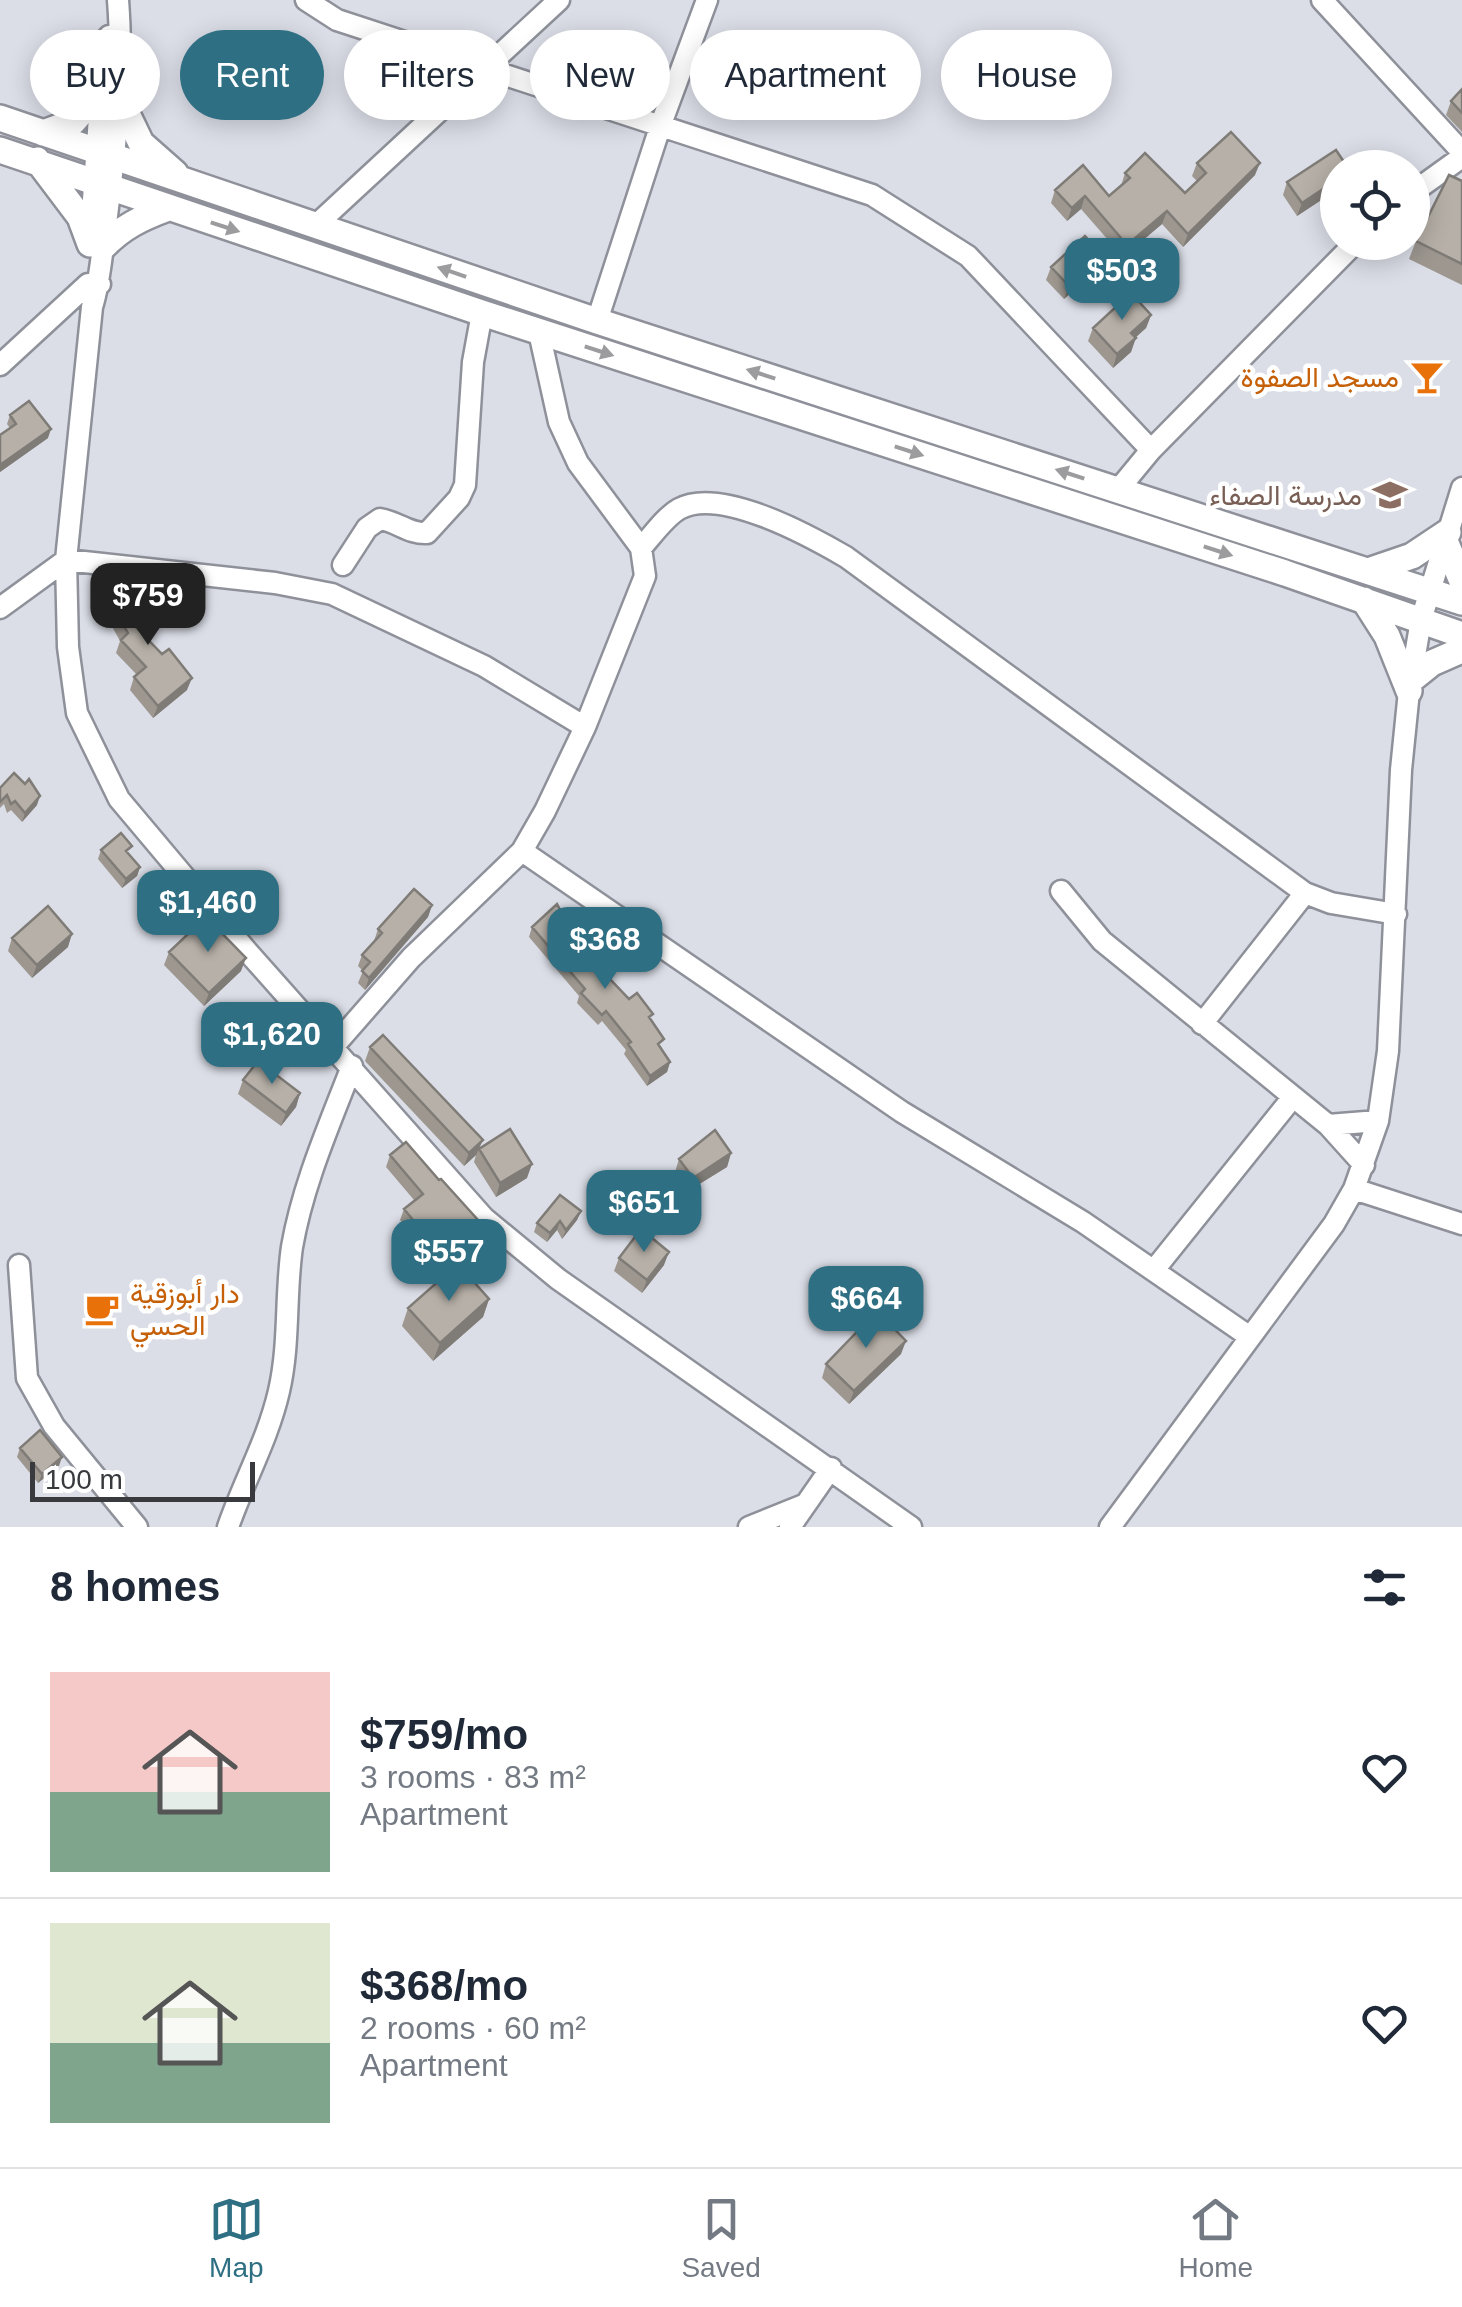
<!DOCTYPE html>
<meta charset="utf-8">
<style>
:root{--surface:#fff;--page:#f6f6f7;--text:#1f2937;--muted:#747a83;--line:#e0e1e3;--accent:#2e6f83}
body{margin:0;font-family:Helvetica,Vazirmatn,sans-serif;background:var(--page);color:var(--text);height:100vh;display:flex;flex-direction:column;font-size:38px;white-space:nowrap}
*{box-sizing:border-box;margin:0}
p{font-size:32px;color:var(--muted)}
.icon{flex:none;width:55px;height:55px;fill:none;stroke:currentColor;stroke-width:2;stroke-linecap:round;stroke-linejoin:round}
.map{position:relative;height:1527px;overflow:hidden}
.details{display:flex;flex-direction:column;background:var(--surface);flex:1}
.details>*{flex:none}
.guide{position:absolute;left:30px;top:30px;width:1402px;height:90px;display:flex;gap:20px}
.fabs{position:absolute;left:1320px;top:150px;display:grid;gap:20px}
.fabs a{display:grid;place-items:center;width:110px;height:110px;border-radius:50%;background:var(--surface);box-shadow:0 5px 25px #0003;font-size:50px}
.scale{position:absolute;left:30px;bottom:25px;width:225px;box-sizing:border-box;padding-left:10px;border:5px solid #393a3e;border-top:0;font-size:28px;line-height:35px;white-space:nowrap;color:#393a3e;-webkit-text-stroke:8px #fff;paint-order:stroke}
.price{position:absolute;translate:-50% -85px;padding:0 22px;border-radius:20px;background:var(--accent);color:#fff;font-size:32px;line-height:65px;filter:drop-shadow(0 2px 5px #0008)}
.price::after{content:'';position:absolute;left:50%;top:60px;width:30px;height:22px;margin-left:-15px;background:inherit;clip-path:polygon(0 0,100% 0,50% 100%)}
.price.current{background:#222;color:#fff}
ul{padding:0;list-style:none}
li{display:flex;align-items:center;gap:30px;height:250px;padding:0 50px}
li+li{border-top:2px solid var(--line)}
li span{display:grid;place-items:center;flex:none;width:280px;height:200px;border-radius:0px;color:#555}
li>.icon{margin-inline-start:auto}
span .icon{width:120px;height:120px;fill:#fffc;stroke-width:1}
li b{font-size:42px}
h2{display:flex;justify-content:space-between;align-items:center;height:120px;padding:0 50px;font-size:42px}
.tag{padding:0 35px;border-radius:45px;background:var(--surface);box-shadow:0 5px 25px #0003;font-size:35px;line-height:90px}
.tag.current{background:var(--accent);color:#fff}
.tab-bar{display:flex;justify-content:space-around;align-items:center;height:140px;border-top:2px solid var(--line);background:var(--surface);font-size:28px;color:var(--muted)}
.tab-bar a{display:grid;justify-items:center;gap:5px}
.tab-bar .current{color:var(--accent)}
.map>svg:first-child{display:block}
</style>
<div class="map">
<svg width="1462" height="1527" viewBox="0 0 1462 1527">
<rect width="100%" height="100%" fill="#dbdee7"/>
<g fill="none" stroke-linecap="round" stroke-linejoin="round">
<g stroke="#8e919a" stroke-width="25">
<path id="minor" d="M118,0C124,76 115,156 105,231C101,258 100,282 92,307L66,560L68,647L77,713L119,799L246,950L484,1218L558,1279L911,1527
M306,0L337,20L872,195L968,256L1151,450
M1322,0L1462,152
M1412,193L1462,157
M315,226L559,0
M90,241L101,90L109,36
M597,321L661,124L707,0
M0,365L88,284H100
M1118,490L1151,450L1356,242
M641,548C652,536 665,517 679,509C720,486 810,536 846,557L1305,893L1331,903L1396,914
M343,565L367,528L380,519C398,522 409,534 427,533L459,498L465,485L473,362L482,313
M0,608L66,560L275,583L332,594L484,666L585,727
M522,851L902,1112L1083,1222L1250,1337
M1061,891L1102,941L1328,1125L1378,1121
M1202,1024L1305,893
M334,1046L411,958L522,851L545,811L585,727L645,576L641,548L578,463L559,422L539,332
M1328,1125L1364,1165
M1354,1189L1462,1224
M19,1265L27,1378L54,1426L137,1527
M1154,1270L1293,1097
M228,1527C244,1481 268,1439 279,1391C290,1343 285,1295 292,1247C303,1184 329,1126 352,1066
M749,1527L806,1504
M790,1527L831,1468
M1110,1527L1334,1224L1354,1189L1378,1121L1388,1051L1401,770L1409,691L1421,620L1462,488"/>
</g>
<g stroke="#8e919a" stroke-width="30">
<path id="major" d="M117,93L141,143L175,173
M0,118L597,321L1462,602
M43,133L73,122L101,90
M0,150L482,313L1285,573L1462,635
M37,160L80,217L90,244
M102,248C122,227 141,218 168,208
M1445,541L1462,581
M1368,571L1412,556L1448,532
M1364,600L1387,636L1409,691
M1412,679L1432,663L1462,650"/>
</g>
<use href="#minor" stroke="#fff" stroke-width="20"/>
<use href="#major" stroke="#fff" stroke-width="25"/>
</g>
<path fill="#9d9790" d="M1462,89V132L1446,115L1451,101Z
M1197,163L1255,175L1183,247L1162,224L1123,257L1081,209L1067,221L1051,203L1055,190L1109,196L1121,186L1125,173L1185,193L1197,181L1192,176Z
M1338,168V189L1297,216L1283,195L1287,182Z
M1462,181V285L1409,259L1416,241Z
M1051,267L1098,268L1064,299L1046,280Z
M1151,315L1146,328L1135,338L1131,352L1113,368L1088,341L1093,328Z
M10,415L48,438L0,472V435L10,428L7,424Z
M107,597L153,613L148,625L139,630L187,690L153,718L130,690L134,677L137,675L116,653L120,641L103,610Z
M0,788L37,805L22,822L11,810L7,813L4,804L0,808Z
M101,850L129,854L140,867L137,876L122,888L98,859Z
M432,905L428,917L365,990L358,983L363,971L358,966L362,955L374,941L378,929Z
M564,917L560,926L571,946L600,953L596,964L651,1020L661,1048L670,1062L667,1072L647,1086L624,1054L626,1050L602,1021L598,1025L577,1003L579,996L529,937L532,927Z
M12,938L68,947L32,978L8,951Z
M169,952L241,971L204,1006L164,965Z
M370,1047L480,1148L527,1178L496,1197L474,1162L476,1155L464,1166L365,1061Z
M243,1080L300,1093L296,1107L281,1126L238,1094Z
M731,1153L727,1167L688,1191L675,1172L679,1159Z
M390,1155L439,1180L488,1231L484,1242L467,1254L457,1240L432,1260L400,1220L404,1209L414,1200L386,1167Z
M581,1211L577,1220L562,1239L557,1230L547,1242L534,1232L537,1223Z
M619,1258L664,1265L642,1293L614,1271Z
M489,1299L483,1317L433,1361L402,1326L408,1308Z
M901,1354L849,1404L822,1378L826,1364Z
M20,1448L59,1466L38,1483L17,1457Z"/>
<path fill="#7f7b76" d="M1260,163L1255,175L1183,247L1188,234Z
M1338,179V189L1297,216L1302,203Z
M1085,196L1081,209L1067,221L1072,208Z
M1167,211L1162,224L1123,257L1127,245Z
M1102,255L1098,268L1064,299L1069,286Z
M1151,315L1146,328L1126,346L1131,333Z
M1136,338L1131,352L1113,368L1117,354Z
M51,429L48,438L0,472V465Z
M153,613L148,625L129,636L133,624Z
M192,678L187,690L153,718L158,706Z
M40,796L37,805L22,822L25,813Z
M140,867L137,876L122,888L126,879Z
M432,905L428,917L365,990L369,978Z
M72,934L68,947L32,978L37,965Z
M246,958L241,971L204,1006L209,993Z
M670,1062L667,1072L647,1086L650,1076Z
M300,1093L296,1107L281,1126L286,1113Z
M483,1140L476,1155L464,1166L469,1153Z
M731,1153L727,1167L688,1191L693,1178Z
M532,1164L527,1178L496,1197L500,1183Z
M581,1211L577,1220L562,1239L566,1230Z
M560,1221L557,1230L547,1242L550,1233Z
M461,1229L457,1240L432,1260L436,1248Z
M488,1231L484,1242L467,1254L471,1243Z
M669,1252L664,1265L642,1293L647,1280Z
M489,1299L483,1317L433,1361L440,1343Z
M906,1341L901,1354L849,1404L854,1391Z
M62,1457L59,1466L38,1483L42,1474Z"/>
<path fill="#b6b0a8" stroke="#7f7b76" stroke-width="2.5" d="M1462,89V113L1451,101Z
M1231,132L1260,163L1188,234L1167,211L1127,245L1085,196L1072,208L1055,190L1083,165L1109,196L1130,178L1125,173L1145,153L1185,193L1206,173L1197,163Z
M1336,150L1348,168H1338V179L1302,203L1287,182Z
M1449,175L1462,181V264L1416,241Z
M1085,236L1102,255L1069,286L1051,267Z
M1131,293L1151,315L1131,333L1136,338L1117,354L1093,328Z
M29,401L51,429L0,465V435L16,424L10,415Z
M135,582L153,613L133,624L162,654L169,649L192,678L158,706L134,677L146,667L121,640L128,633L107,597Z
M14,773L25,784L29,779L40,796L25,813L15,801L11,804L7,795L0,802V788Z
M121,833L132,846L126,851L140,867L126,879L101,850Z
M414,889L432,905L369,978L362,971L370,962L362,955L382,933L378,929Z
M557,904L564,917L559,924L571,946L585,935L600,953L592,960L629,999L637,993L653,1014L649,1017L664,1039L658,1044L670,1062L650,1076L628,1044L631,1042L606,1011L602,1015L581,993L585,989L532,927Z
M48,906L72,934L37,965L12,938Z
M206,917L246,958L209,993L169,952Z
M383,1035L483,1140L469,1153L370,1047Z
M258,1061L300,1093L286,1113L243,1080Z
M510,1129L532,1164L500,1183L479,1149Z
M715,1130L731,1153L693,1178L679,1159Z
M406,1142L439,1180L441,1179L488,1231L471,1243L461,1229L436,1248L404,1209L423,1194L390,1155Z
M560,1195L581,1211L566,1230L560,1221L550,1233L537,1223Z
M641,1229L669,1252L647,1280L619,1258Z
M458,1264L489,1299L440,1343L408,1308Z
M877,1311L906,1341L854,1391L826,1364Z
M40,1430L62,1457L42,1474L20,1448Z"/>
<defs><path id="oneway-solid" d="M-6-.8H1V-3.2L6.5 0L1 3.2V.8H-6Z" transform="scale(2.5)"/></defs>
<g fill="#9c9c9e">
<use href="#oneway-solid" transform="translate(225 227) rotate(18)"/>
<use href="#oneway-solid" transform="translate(452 272) rotate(-161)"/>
<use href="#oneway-solid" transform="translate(599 351) rotate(18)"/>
<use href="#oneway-solid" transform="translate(761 374) rotate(-162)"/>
<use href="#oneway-solid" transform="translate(909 451) rotate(18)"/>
<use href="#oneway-solid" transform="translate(1070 474) rotate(-162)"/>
<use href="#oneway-solid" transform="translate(1218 551) rotate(18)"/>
</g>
<defs>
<g id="bar-bare" transform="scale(2.7)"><path d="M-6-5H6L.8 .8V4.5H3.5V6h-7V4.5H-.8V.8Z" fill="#e8710a" stroke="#fff" stroke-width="2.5" paint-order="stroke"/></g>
<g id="school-bare" transform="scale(2.7)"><path d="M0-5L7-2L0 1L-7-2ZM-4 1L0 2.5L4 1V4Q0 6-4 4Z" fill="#8d6e63" stroke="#fff" stroke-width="2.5" paint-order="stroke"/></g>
<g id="cafe-bare" transform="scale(2.7)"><path d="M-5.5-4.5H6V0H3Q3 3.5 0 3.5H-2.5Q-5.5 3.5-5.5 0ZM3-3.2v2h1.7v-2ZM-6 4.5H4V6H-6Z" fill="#e8710a" stroke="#fff" stroke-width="2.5" paint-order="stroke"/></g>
</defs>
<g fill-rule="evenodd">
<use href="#bar-bare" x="1427" y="377"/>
<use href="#school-bare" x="1390" y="495"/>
<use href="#cafe-bare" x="102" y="1309"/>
</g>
<g text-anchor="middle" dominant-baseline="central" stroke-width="9" stroke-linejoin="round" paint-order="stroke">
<g font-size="28" fill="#c56008" stroke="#fff" text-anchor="end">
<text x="1399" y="377">مسجد الصفوة</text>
<text x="130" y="1293" text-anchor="start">دار أبوزقية<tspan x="130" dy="32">الحسي</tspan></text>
</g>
<g font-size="28" fill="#785e54" stroke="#fff" text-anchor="end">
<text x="1362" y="495">مدرسة الصفاء</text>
</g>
</g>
</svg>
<div class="fabs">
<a><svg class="icon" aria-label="locate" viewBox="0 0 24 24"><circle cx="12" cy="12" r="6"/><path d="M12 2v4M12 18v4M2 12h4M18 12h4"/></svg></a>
</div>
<div class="scale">100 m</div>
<b class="price" style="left:1122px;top:323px">$503</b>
<b class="price current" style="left:148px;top:648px">$759</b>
<b class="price" style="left:208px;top:955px">$1,460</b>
<b class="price" style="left:605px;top:992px">$368</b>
<b class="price" style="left:272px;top:1087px">$1,620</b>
<b class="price" style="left:644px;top:1255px">$651</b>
<b class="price" style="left:449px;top:1304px">$557</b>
<b class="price" style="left:866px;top:1351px">$664</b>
<div class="guide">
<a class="tag">Buy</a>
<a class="tag current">Rent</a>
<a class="tag">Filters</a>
<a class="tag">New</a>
<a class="tag">Apartment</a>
<a class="tag">House</a>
</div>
</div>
<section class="details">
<h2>8 homes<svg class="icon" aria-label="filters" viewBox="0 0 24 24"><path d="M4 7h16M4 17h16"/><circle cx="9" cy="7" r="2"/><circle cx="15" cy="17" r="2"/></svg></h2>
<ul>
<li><span style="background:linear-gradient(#f6c9c9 60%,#7fa58c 0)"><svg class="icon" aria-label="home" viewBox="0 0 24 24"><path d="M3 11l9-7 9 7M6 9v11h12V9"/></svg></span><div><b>$759/mo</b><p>3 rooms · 83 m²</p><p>Apartment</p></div><svg class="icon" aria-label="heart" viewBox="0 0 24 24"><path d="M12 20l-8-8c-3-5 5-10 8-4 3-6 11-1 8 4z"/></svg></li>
<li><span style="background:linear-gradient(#dfe7d0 60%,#7fa58c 0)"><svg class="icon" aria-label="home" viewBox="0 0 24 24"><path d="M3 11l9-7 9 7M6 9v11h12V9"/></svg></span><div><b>$368/mo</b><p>2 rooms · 60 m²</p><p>Apartment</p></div><svg class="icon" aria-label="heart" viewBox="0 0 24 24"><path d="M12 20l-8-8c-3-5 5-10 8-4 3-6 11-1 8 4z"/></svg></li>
</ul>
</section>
<nav class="tab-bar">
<a class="current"><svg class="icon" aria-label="map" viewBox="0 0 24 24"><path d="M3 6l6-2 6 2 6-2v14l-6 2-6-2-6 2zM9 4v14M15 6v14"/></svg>Map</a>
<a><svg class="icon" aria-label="saved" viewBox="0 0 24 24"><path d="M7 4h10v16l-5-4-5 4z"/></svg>Saved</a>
<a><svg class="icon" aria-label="home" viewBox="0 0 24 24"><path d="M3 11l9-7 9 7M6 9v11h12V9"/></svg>Home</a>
</nav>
